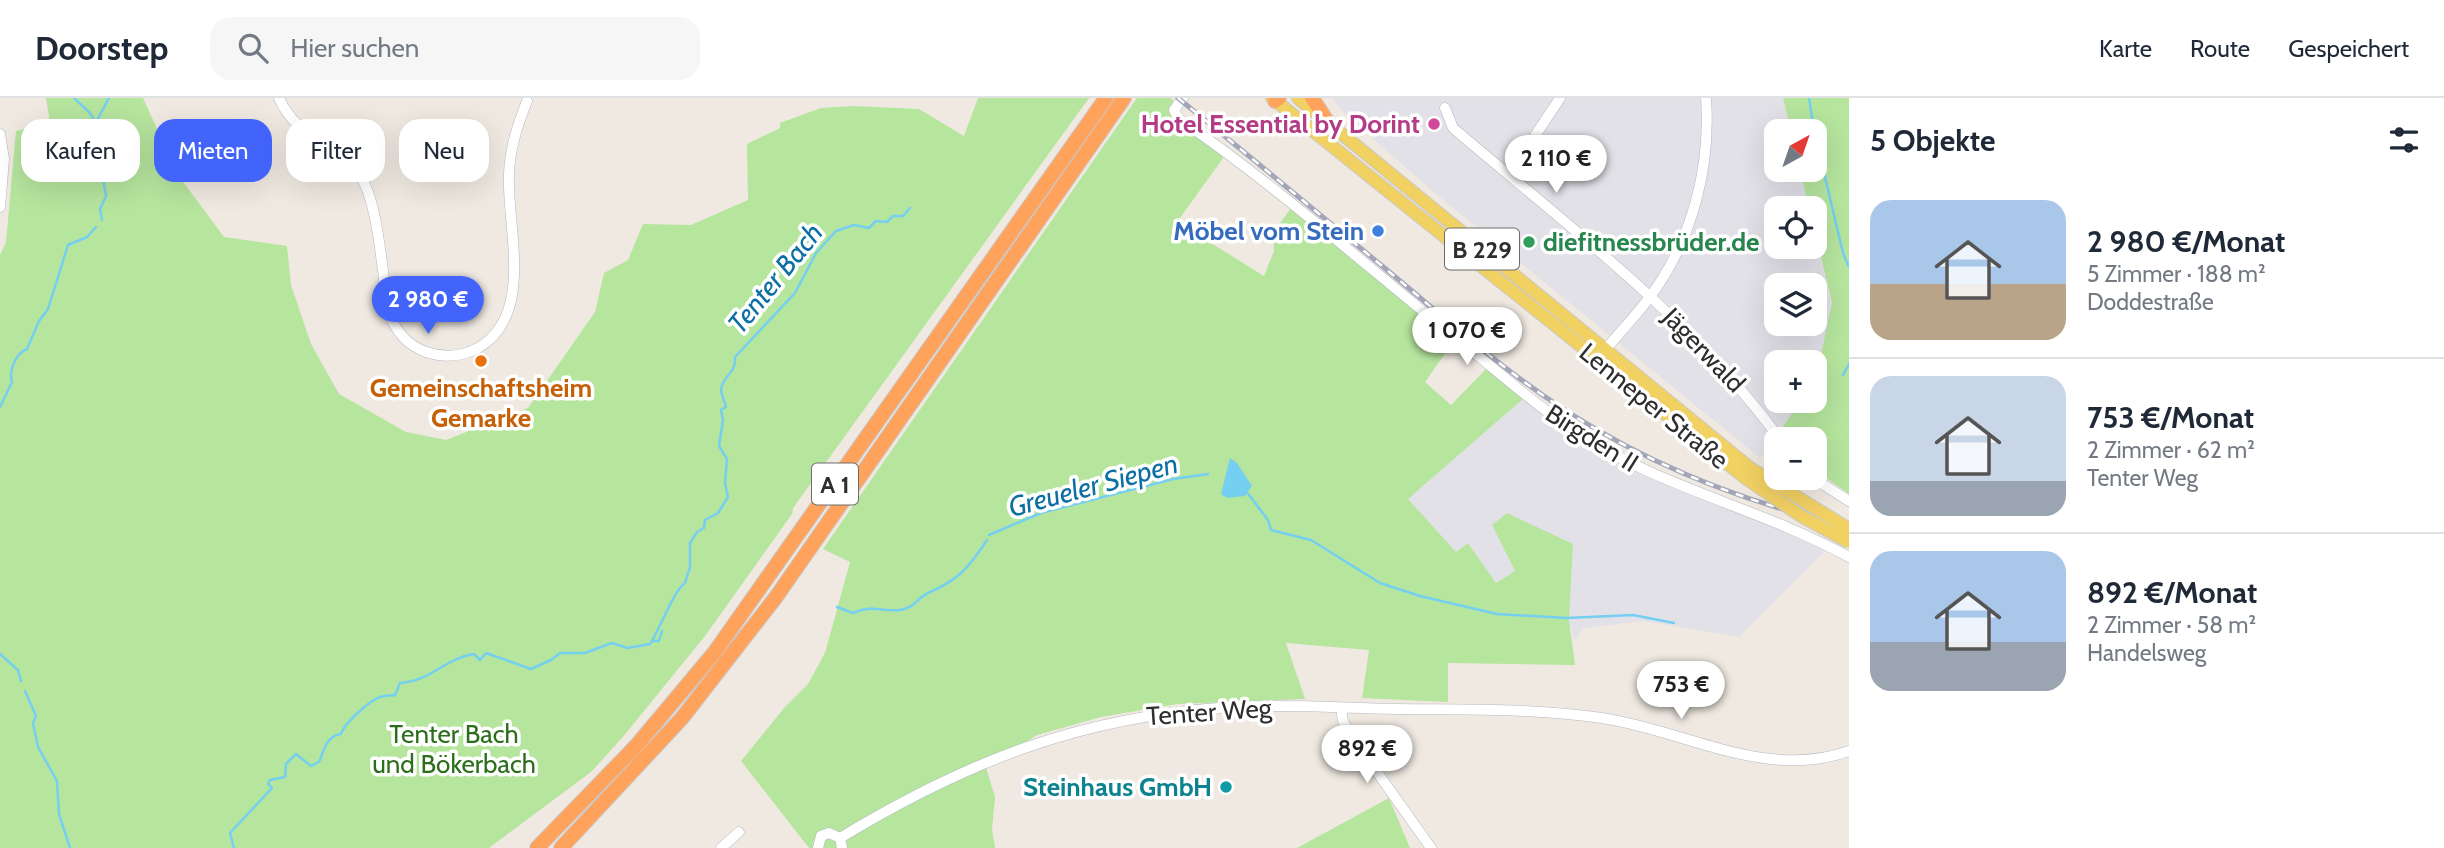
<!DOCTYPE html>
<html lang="de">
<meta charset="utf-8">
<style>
:root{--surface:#fff;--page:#f6f6f7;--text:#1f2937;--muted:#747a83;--line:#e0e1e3;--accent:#4264fb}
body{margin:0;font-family:Cabin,sans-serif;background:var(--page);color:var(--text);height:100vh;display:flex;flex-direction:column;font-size:26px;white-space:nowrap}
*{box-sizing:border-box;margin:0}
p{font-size:23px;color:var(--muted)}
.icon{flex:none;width:38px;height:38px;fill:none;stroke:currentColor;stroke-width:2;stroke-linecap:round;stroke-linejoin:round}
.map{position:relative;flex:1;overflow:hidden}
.details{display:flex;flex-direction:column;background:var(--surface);width:595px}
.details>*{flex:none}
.hud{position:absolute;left:21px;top:21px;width:665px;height:63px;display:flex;gap:14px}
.needle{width:46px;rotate:40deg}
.fabs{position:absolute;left:1764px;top:21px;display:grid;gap:14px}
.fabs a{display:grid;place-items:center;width:63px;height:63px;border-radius:14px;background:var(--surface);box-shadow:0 7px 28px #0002;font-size:35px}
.price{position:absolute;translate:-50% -60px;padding:0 16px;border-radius:24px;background:#fff;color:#222;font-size:23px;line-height:46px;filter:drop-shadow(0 2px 4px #0008)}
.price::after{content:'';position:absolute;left:50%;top:42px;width:21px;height:16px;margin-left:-10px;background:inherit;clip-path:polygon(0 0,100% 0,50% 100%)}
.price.active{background:var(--accent);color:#fff}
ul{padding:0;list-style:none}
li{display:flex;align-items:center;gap:21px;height:175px;padding:0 21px}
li+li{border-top:2px solid var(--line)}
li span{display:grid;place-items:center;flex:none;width:196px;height:140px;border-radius:21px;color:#555}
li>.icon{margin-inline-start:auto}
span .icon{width:84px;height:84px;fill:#fffc;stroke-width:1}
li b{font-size:30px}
h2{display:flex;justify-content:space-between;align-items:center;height:84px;padding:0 21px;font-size:30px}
.pill{padding:0 24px;border-radius:21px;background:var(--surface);box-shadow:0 7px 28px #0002;font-size:24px;line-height:63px}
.pill.active{background:var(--accent);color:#fff}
header{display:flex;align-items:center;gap:42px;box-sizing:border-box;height:98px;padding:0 35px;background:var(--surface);border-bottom:2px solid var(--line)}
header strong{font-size:33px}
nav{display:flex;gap:38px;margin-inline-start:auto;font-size:24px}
.search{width:490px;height:63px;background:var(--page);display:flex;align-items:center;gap:18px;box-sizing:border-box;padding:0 24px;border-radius:21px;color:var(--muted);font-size:26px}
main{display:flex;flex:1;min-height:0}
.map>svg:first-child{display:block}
</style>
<header>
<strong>Doorstep</strong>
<div class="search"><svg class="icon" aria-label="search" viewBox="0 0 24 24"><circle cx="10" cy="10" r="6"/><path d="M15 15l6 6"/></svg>Hier suchen</div>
<nav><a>Karte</a><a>Route</a><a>Gespeichert</a></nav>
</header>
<main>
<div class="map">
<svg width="1849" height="750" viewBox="0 0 1849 750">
<rect width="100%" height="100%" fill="#efe9e1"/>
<path fill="#e3e1e8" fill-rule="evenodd" d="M1332,0H1783L1791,33H1776V72H1800L1809,110H1776V149H1815V133L1832,205L1818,280L1815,285V264H1776V303H1801L1760,360L1437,97L1344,15ZM1776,187H1815V226H1776Z
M1524,300L1563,330L1825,453L1739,539L1643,523L1584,530L1574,543L1569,522L1573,446L1493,427L1515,474L1496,485L1468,446L1456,454L1407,401Z"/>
<path fill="#b6e59e" d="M46,0H143L178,77L224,139L287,148L291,187L311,246L339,296L406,334L446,342L528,310L595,214L604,175L628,162L643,126L691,127L748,102L747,46L780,30V25L821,10L854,8L919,11L964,38L978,0H1089L793,410L792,416L705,538L622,640L591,674L489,750H0V157L6,144L16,33L50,25Z
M1137,0H1170L1173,2L1170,16L1226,56L1177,124L1264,178L1274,153L1273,135L1291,110L1454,243L1425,284L1451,307L1487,270L1524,300L1408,401L1456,454L1468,445L1496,485L1515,473L1492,427L1507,415L1573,446L1569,522L1575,567L1448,565V604L1362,600L1369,552L1286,545L1305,601L1177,606L1101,619L1037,637L986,670L995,699L992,731L995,750H809L741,663L785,609L808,586L825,555L850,464L823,451Z
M1783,0H1849V396L1815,372V341H1792L1783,328L1801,303H1815V285L1832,205L1815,133V110H1809L1800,72H1815V33H1791Z
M1389,700L1410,750H1297Z"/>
<path fill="#75cff0" d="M1230,360L1237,365L1252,388L1245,398L1227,400L1221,396Z"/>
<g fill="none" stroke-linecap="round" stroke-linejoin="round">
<path stroke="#75cff0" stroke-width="2.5" d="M74,0L89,14L106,40L100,64L106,98L100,111L102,122
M1809,0L1814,33
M96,24L109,0
M1815,37L1843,155L1849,169
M1843,277L1849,266
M0,309L12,284C8,271 17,255 27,251L39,223L48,211L68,147L87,139L96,129
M1246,393L1268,422L1271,432L1311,442L1380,485L1420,498L1497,516L1566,520L1633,517L1674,525
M989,437L1041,415L1173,381L1208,376
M837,509L853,515C876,506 878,514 900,512C915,510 917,500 928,495C958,482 968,471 987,442
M652,543H659L662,533
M0,556L18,572L21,583
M25,593L36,618L33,625L38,649L57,683L59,716L70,750
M234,750L230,735L272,690L268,686L270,682L285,679L286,666L296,656L311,668L319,664C324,653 326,638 341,636C344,626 371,600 384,598C387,597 391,598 395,597L400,585C431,583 446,560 474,556L480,562L486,555L531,571L551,562L560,555H585L612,545L628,550L650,546C659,533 674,492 685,485L690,469V445L697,434L704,430L705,422L718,415L728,399L725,385L727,361L719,348L723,322L721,312L726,309C725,304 721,296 721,292C722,278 737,275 735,259L795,195L816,155L836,133L854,127L869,130L876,123L887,124L893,118H903L910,110"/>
<g stroke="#b4b7c1" stroke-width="11">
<path id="minor" d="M279,0C295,38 335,46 359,77C378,99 383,181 388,213C395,232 406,247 426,254C444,260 461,259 478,250C536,217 506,127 509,75C510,49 518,26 527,3
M1183,0L1174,12L1178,20C1285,94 1381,181 1482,261C1511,285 1539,309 1570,330C1655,389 1759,409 1849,459
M1445,10L1453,30C1568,128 1690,219 1780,341
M0,36L4,61L0,109
M1509,77L1560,0
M1601,257C1617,237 1635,219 1650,199C1692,142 1711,70 1706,0
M1813,380L1849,403
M1341,610L1343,623L1350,636L1431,750
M840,740C967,663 1082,618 1232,609C1286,606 1341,610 1396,611C1464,612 1534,610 1602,620C1684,632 1766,683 1849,653
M721,750L739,734
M818,750L821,738L829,735L840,740L842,750"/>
</g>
<g stroke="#c9c9c9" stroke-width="14">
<path id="major" d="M1272,0L1744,379
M1298,0L1750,370"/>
</g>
<g stroke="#c9c9c9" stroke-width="16">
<path id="highway" d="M1312,0L1327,23
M1275,3L1279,0
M537,750L637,647L714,555L1106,0
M561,750L682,620L776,499L1124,0"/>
</g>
<use href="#minor" stroke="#fff" stroke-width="10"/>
<use href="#major" stroke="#f2d163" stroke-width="12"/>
<use href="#highway" stroke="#ffa35c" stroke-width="14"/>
<g stroke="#a3a6b8" stroke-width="5">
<path id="rail" d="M1178,0C1248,57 1318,115 1387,172C1439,215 1489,260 1544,298C1636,362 1739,404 1849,428"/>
</g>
<use href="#rail" stroke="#fff" stroke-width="2.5" stroke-dasharray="8" stroke-linecap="butt"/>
<g stroke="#c9c9c9" stroke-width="14" stroke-linecap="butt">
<path id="major-bridge" d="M1750,370L1849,431
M1744,379L1801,418L1849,444"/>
</g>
<use href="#major-bridge" stroke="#f2d163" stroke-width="12"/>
</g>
<circle fill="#d1479c" stroke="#fff" stroke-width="2.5" cx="1434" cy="26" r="7"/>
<circle fill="#3f7fe0" stroke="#fff" stroke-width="2.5" cx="1378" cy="133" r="7"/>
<circle fill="#2e9e5b" stroke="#fff" stroke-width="2.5" cx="1529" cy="144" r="7"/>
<circle fill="#e8710a" stroke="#fff" stroke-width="2.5" cx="481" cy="263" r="7"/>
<circle fill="#0f9aa8" stroke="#fff" stroke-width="2.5" cx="1226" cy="689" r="7"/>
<g text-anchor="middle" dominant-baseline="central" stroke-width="7" stroke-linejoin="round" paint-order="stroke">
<g fill="#fff" stroke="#6d6d6d" stroke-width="2">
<rect x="1445" y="130.5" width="74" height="41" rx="5"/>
<rect x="812" y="365.5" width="46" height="41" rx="5"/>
</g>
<g font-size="24" font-weight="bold" fill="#2e2e2e">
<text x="1482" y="151">B 229</text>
<text x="835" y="386">A 1</text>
</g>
<g font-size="26" font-weight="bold" fill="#b23c85" stroke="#fff" text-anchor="end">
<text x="1420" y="26">Hotel Essential by Dorint</text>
</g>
<g font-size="26" font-weight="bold" fill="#366cbe" stroke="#fff" text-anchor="end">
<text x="1364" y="133">Möbel vom Stein</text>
</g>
<g font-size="26" font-weight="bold" fill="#27864d" stroke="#fff" text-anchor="start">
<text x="1543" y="144">diefitnessbrüder.de</text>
</g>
<g font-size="26" fill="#2e2e2e" stroke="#fff">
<text transform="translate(1704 252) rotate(46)">Jägerwald</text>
<text transform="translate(1654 308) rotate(39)">Lenneper Straße</text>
<text transform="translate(1592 340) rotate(32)">Birgden II</text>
<text transform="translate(1209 614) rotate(-4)">Tenter Weg</text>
</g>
<g font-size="26" font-weight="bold" fill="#c56008" stroke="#fff">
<text x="481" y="290">Gemeinschaftsheim<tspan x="481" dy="30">Gemarke</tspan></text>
</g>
<g font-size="26" fill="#2c6e1b" stroke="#fff">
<text x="454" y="636">Tenter Bach<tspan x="454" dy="30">und Bökerbach</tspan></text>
</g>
<g font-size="26" font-weight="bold" fill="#0d838f" stroke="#fff" text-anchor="end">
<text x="1212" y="689">Steinhaus GmbH</text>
</g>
<g font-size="28" font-style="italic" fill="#0d6fa3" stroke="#fff">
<text transform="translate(775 180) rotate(-51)">Tenter Bach</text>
<text transform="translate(1093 387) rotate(-15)">Greueler Siepen</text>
</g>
</g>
</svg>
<div class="fabs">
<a><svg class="needle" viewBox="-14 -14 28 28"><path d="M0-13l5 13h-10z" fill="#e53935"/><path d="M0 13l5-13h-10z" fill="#747a83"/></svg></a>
<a><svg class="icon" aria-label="locate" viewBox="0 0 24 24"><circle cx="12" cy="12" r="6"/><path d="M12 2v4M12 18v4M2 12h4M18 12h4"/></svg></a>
<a><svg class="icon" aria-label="layers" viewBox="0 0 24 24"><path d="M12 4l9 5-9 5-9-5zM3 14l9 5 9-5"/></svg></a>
<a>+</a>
<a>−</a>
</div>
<b class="price" style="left:1556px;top:97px">2 110 €</b>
<b class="price active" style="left:428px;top:238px">2 980 €</b>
<b class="price" style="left:1467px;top:269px">1 070 €</b>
<b class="price" style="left:1681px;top:623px">753 €</b>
<b class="price" style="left:1367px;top:687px">892 €</b>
<div class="hud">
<a class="pill">Kaufen</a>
<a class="pill active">Mieten</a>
<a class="pill">Filter</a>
<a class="pill">Neu</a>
</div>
</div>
<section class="details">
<h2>5 Objekte<svg class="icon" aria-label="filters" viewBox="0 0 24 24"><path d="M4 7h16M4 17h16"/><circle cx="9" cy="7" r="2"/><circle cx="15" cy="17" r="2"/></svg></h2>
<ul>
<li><span style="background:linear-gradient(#a9c7e8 60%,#b9a48a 0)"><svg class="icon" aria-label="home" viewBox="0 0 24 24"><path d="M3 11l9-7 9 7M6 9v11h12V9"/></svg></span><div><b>2 980 €/Monat</b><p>5 Zimmer · 188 m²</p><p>Doddestraße</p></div></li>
<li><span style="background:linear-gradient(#c9d6e8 75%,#9aa5b1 0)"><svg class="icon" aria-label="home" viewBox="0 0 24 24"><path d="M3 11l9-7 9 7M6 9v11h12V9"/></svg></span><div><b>753 €/Monat</b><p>2 Zimmer · 62 m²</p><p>Tenter Weg</p></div></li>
<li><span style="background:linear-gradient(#a9c7e8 65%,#9aa5b1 0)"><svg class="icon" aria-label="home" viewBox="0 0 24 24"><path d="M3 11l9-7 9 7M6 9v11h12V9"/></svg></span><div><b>892 €/Monat</b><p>2 Zimmer · 58 m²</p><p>Handelsweg</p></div></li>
</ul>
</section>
</main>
